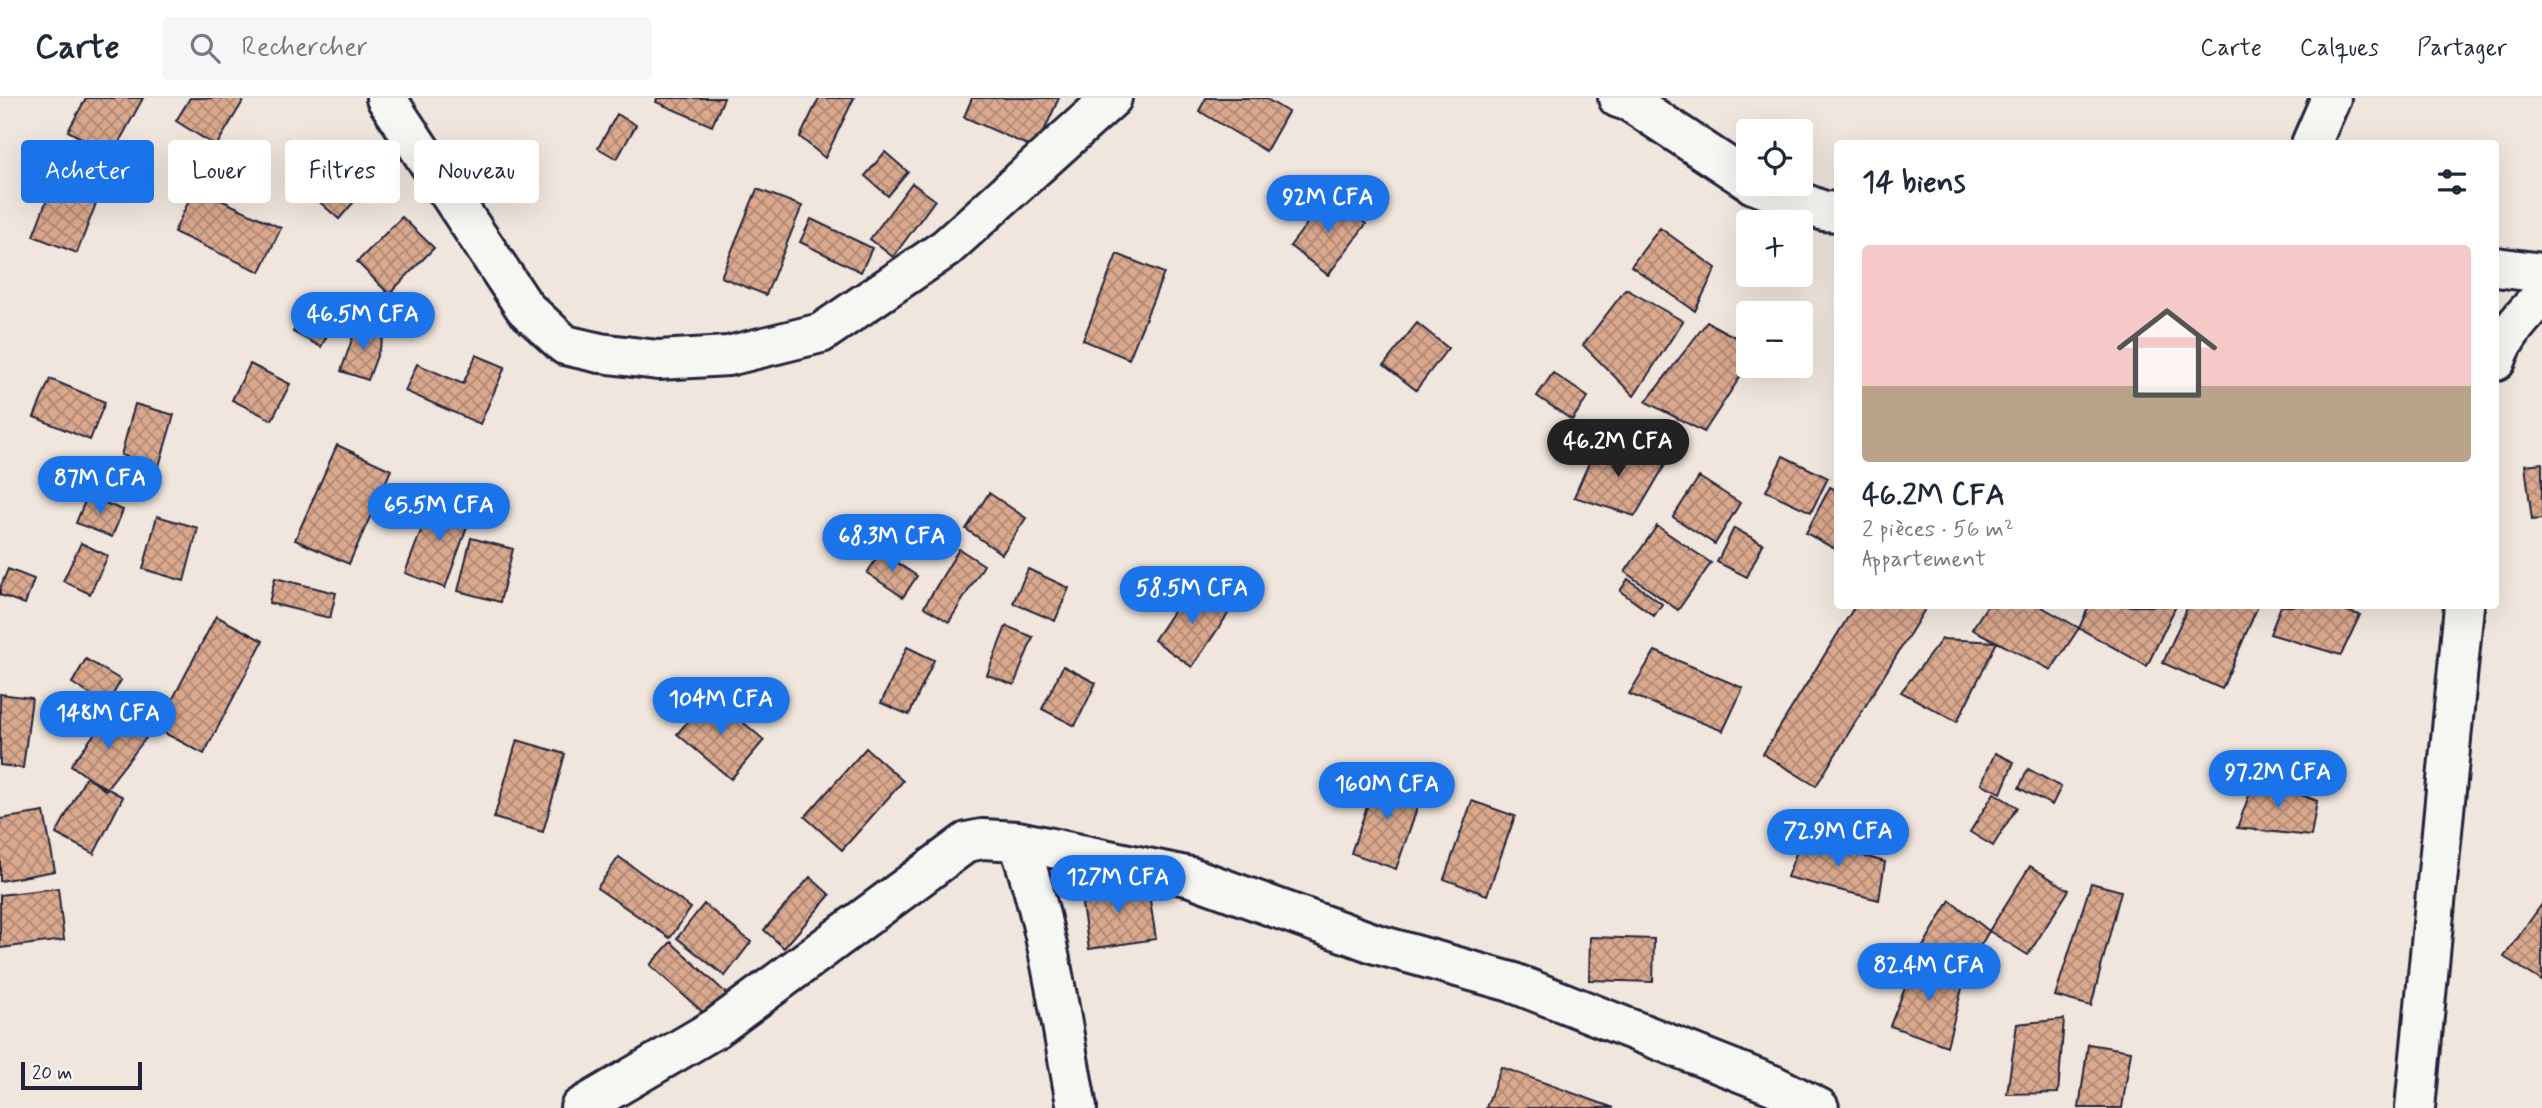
<!DOCTYPE html>
<html lang="fr">
<meta charset="utf-8">
<style>
:root{--surface:#fff;--page:#f6f6f7;--text:#1f2937;--muted:#747a83;--line:#e0e1e3;--accent:#1a73e8}
body{margin:0;font-family:Mynerve,sans-serif;background:var(--page);color:var(--text);height:100vh;display:flex;flex-direction:column;font-size:26px;white-space:nowrap}
*{box-sizing:border-box;margin:0}
p{font-size:23px;color:var(--muted)}
.icon{flex:none;width:38px;height:38px;fill:none;stroke:currentColor;stroke-width:2;stroke-linecap:round;stroke-linejoin:round}
.map{position:relative;flex:1;overflow:hidden}
.drawer{position:absolute;left:1834px;top:42px;width:665px;height:469px;display:flex;flex-direction:column;background:var(--surface);border-radius:7px;box-shadow:0 7px 28px #0002}
.drawer>*{flex:none}
.hud{position:absolute;left:21px;top:42px;width:665px;height:63px;display:flex;gap:14px}
.tools{position:absolute;left:1736px;top:21px;display:grid;gap:14px}
.tools a{display:grid;place-items:center;width:77px;height:77px;border-radius:7px;background:var(--surface);box-shadow:0 7px 28px #0002;font-size:35px}
.scale{position:absolute;left:21px;bottom:18px;width:121px;box-sizing:border-box;padding-left:7px;border:4px solid #22223b;border-top:0;font-size:19px;line-height:24px;white-space:nowrap;color:#22223b;-webkit-text-stroke:5px #f6f6f2;paint-order:stroke}
.price{position:absolute;translate:-50% -60px;padding:0 16px;border-radius:24px;background:var(--accent);color:#fff;font-size:23px;line-height:46px;filter:drop-shadow(0 2px 4px #0008)}
.price::after{content:'';position:absolute;left:50%;top:42px;width:21px;height:16px;margin-left:-10px;background:inherit;clip-path:polygon(0 0,100% 0,50% 100%)}
.price.active{background:#222;color:#fff}
ul{padding:0;list-style:none}
li{display:grid;align-content:center;gap:14px;height:371px;padding:0 28px}
li span{display:grid;place-items:center;height:217px;border-radius:7px;color:#555}
li>.icon{margin-inline-start:auto}
span .icon{width:126px;height:126px;fill:#fffc;stroke-width:1}
li b{font-size:30px}
h2{display:flex;justify-content:space-between;align-items:center;height:84px;padding:0 28px;font-size:30px}
.tag{padding:0 24px;border-radius:7px;background:var(--surface);box-shadow:0 7px 28px #0002;font-size:24px;line-height:63px}
.tag.active{background:var(--accent);color:#fff}
header{display:flex;align-items:center;gap:42px;box-sizing:border-box;height:98px;padding:0 35px;background:var(--surface);border-bottom:2px solid var(--line)}
header strong{font-size:33px}
nav{display:flex;gap:38px;margin-inline-start:auto;font-size:24px}
.search{width:490px;height:63px;background:var(--page);display:flex;align-items:center;gap:18px;box-sizing:border-box;padding:0 24px;border-radius:7px;color:var(--muted);font-size:26px}
.map>svg:first-child{display:block}
</style>
<header>
<strong>Carte</strong>
<div class="search"><svg class="icon" aria-label="search" viewBox="0 0 24 24"><circle cx="10" cy="10" r="6"/><path d="M15 15l6 6"/></svg>Rechercher</div>
<nav><a>Carte</a><a>Calques</a><a>Partager</a></nav>
</header>
<div class="map">
<svg width="2542" height="1010" viewBox="0 0 2542 1010">
<defs>
<pattern id="building-cross-hatch" width="8" height="8" patternUnits="userSpaceOnUse" patternTransform="scale(1.75)"><rect width="8" height="8" fill="#daa88d"/><path d="M0 0l8 8M0 8l8-8" fill="none" stroke="#b08874"/></pattern>
</defs>
<rect width="100%" height="100%" fill="#f0e6de"/>
<filter id="ink" filterUnits="userSpaceOnUse"><feTurbulence type="fractalNoise" baseFrequency=".0143" numOctaves="2"/><feDisplacementMap in="SourceGraphic" scale="14" xChannelSelector="R" yChannelSelector="G"/><feConvolveMatrix kernelMatrix="1 2 1 2 8 2 1 2 1" color-interpolation-filters="sRGB"/></filter>
<g filter="url(#ink)">
<path fill="url(#building-cross-hatch)" stroke="#22223b" stroke-width="2" d="M86,0H143L112,57L68,33Z
M190,0H245L216,48L176,23Z
M657,0H724L712,28L656,4Z
M819,0H854L825,60L800,39Z
M972,0H1059L1036,51L964,19Z
M1206,0H1265L1288,14L1266,53L1199,13Z
M617,16L636,27L617,61L598,50Z
M344,47L378,76L339,121L306,92Z
M885,54L908,74L888,98L865,78Z
M64,57L108,74L77,155L33,138Z
M912,85L935,102L893,159L870,141Z
M195,90L281,130L260,174L174,134Z
M757,91L802,108L766,197L721,179Z
M1329,97L1366,126L1328,177L1290,148Z
M402,119L434,150L389,196L357,164Z
M811,121L872,150L861,174L800,144Z
M1660,130L1716,170L1695,213L1631,168Z
M1117,156L1164,175L1129,261L1083,242Z
M1626,191L1683,223L1634,298L1583,247Z
M313,197L341,212L321,249L293,234Z
M1707,224L1748,246V267L1704,334L1646,304Z
M1417,225L1448,250L1416,292L1384,267Z
M357,227L385,236L368,282L341,273Z
M476,257L505,269L480,326L405,293L417,266L463,286Z
M250,266L290,286L272,322L232,302Z
M1553,275L1588,299L1572,322L1537,298Z
M50,281L105,304L90,342L34,319Z
M135,306L174,317L159,368L121,357Z
M1599,342L1665,367L1635,418L1574,399Z
M337,347L391,372L349,466L295,442Z
M1783,358L1828,380L1811,414L1766,393Z
M2542,365V421L2532,422L2525,367Z
M1699,379L1740,405L1715,446L1673,419Z
M1830,389L1838,393L1837,452L1806,435Z
M989,395L1026,420L1002,456L966,431Z
M87,398L123,412L112,439L76,425Z
M433,401L472,415L445,490L405,475Z
M157,418L198,430L184,483L143,471Z
M1657,428L1711,465L1678,512L1625,474Z
M1734,430L1763,446L1747,479L1717,464Z
M471,440L513,451L500,504L458,493Z
M81,445L108,458L90,496L63,483Z
M959,451L984,467L949,524L924,509Z
M881,454L917,478L903,499L867,475Z
M8,471L34,481L25,506L0,497V490Z
M1028,471L1069,490L1055,523L1013,505Z
M275,480L336,495L330,520L269,505Z
M1628,481L1662,506L1654,518L1620,493Z
M1191,487L1230,513L1192,569L1154,542Z
M1855,508H1927L1816,688L1763,656Z
M1987,508H2040L2079,530L2051,572L1972,531Z
M2089,508H2176L2147,568L2079,530Z
M2188,508H2258L2222,591L2163,565Z
M2281,508H2328L2360,517L2341,557L2270,536Z
M216,518L263,543L204,656L157,631Z
M1006,528L1033,539L1014,587L987,577Z
M1942,541L1997,544L1957,624L1901,594Z
M907,549L934,562L909,617L881,605Z
M1655,553L1743,590L1723,633L1629,596Z
M86,561L121,582L107,607L72,585Z
M1063,568L1096,585L1075,628L1042,611Z
M0,596L32,600L23,670L0,667Z
M711,597L764,642L731,681L677,636Z
M111,614L146,640L105,692L71,667Z
M517,642L565,656L543,734L494,720Z
M866,650L903,683L842,752L805,719Z
M1995,655L2014,664L2001,695L1981,686Z
M2028,671L2061,689L2052,707L2019,690Z
M1378,677L1423,693L1396,771L1351,755Z
M86,679L123,699L94,756L56,736Z
M2256,679L2317,703L2311,738L2237,730Z
M1994,695L2017,709L1993,748L1970,734Z
M1472,703L1515,718L1487,797L1444,781Z
M44,714L55,773L0,783V721Z
M1802,740L1885,764L1879,802L1787,779Z
M619,759L691,810L670,840L597,790Z
M2030,768L2069,792L2028,857L1989,833Z
M810,779L830,797L784,850L764,832Z
M1147,783L1156,841L1089,851L1080,794Z
M2091,785L2121,793L2091,908L2055,898Z
M58,790L64,842L0,850V797Z
M1950,802L1989,833L1967,871L1918,857Z
M704,806L751,844L725,878L677,840Z
M2542,806V883L2504,859Z
M1590,839L1654,841L1653,884L1589,882Z
M671,844L728,897L708,919L650,867Z
M1918,857L1964,883L1947,948L1890,928Z
M2064,921L2058,995L2007,996L2017,926Z
M2088,946L2131,953L2122,1010H2079Z
M1501,969L1614,1010H1486Z"/>
<g fill="none" stroke-linecap="round" stroke-linejoin="round">
<g stroke="#22223b" stroke-width="44">
<path id="minor" d="M386,0L525,210L565,247L600,255L658,262L728,258L821,235L946,150L1112,0
M1618,0L1630,4L1748,82
M2311,46L2331,0
M1753,86L1824,113L1838,114
M2496,169L2542,175
M2496,263C2504,237 2523,218 2542,198
M1018,743L1191,779L1376,846L1511,884L1773,987L1819,1010
M580,1010L716,930L967,744L982,741L1018,743C1049,829 1060,921 1077,1010
M2415,1010L2464,508"/>
</g>
<use href="#minor" stroke="#f6f6f2" stroke-width="38"/>
</g>
</g>
</svg>
<div class="tools">
<a><svg class="icon" aria-label="locate" viewBox="0 0 24 24"><circle cx="12" cy="12" r="6"/><path d="M12 2v4M12 18v4M2 12h4M18 12h4"/></svg></a>
<a>+</a>
<a>−</a>
</div>
<div class="scale">20 m</div>
<b class="price" style="left:1328px;top:137px">92M CFA</b>
<b class="price" style="left:363px;top:254px">46.5M CFA</b>
<b class="price active" style="left:1618px;top:381px">46.2M CFA</b>
<b class="price" style="left:100px;top:418px">87M CFA</b>
<b class="price" style="left:439px;top:445px">65.5M CFA</b>
<b class="price" style="left:892px;top:476px">68.3M CFA</b>
<b class="price" style="left:1192px;top:528px">58.5M CFA</b>
<b class="price" style="left:721px;top:639px">104M CFA</b>
<b class="price" style="left:108px;top:653px">148M CFA</b>
<b class="price" style="left:2278px;top:712px">97.2M CFA</b>
<b class="price" style="left:1387px;top:724px">160M CFA</b>
<b class="price" style="left:1838px;top:771px">72.9M CFA</b>
<b class="price" style="left:1118px;top:817px">127M CFA</b>
<b class="price" style="left:1929px;top:905px">82.4M CFA</b>
<div class="hud">
<a class="tag active">Acheter</a>
<a class="tag">Louer</a>
<a class="tag">Filtres</a>
<a class="tag">Nouveau</a>
</div>
<section class="drawer">
<h2>14 biens<svg class="icon" aria-label="filters" viewBox="0 0 24 24"><path d="M4 7h16M4 17h16"/><circle cx="9" cy="7" r="2"/><circle cx="15" cy="17" r="2"/></svg></h2>
<ul>
<li><span style="background:linear-gradient(#f6c9c9 65%,#b9a48a 0)"><svg class="icon" aria-label="home" viewBox="0 0 24 24"><path d="M3 11l9-7 9 7M6 9v11h12V9"/></svg></span><div><b>46.2M CFA</b><p>2 pièces · 56 m²</p><p>Appartement</p></div></li>
</ul>
</section>
</div>
